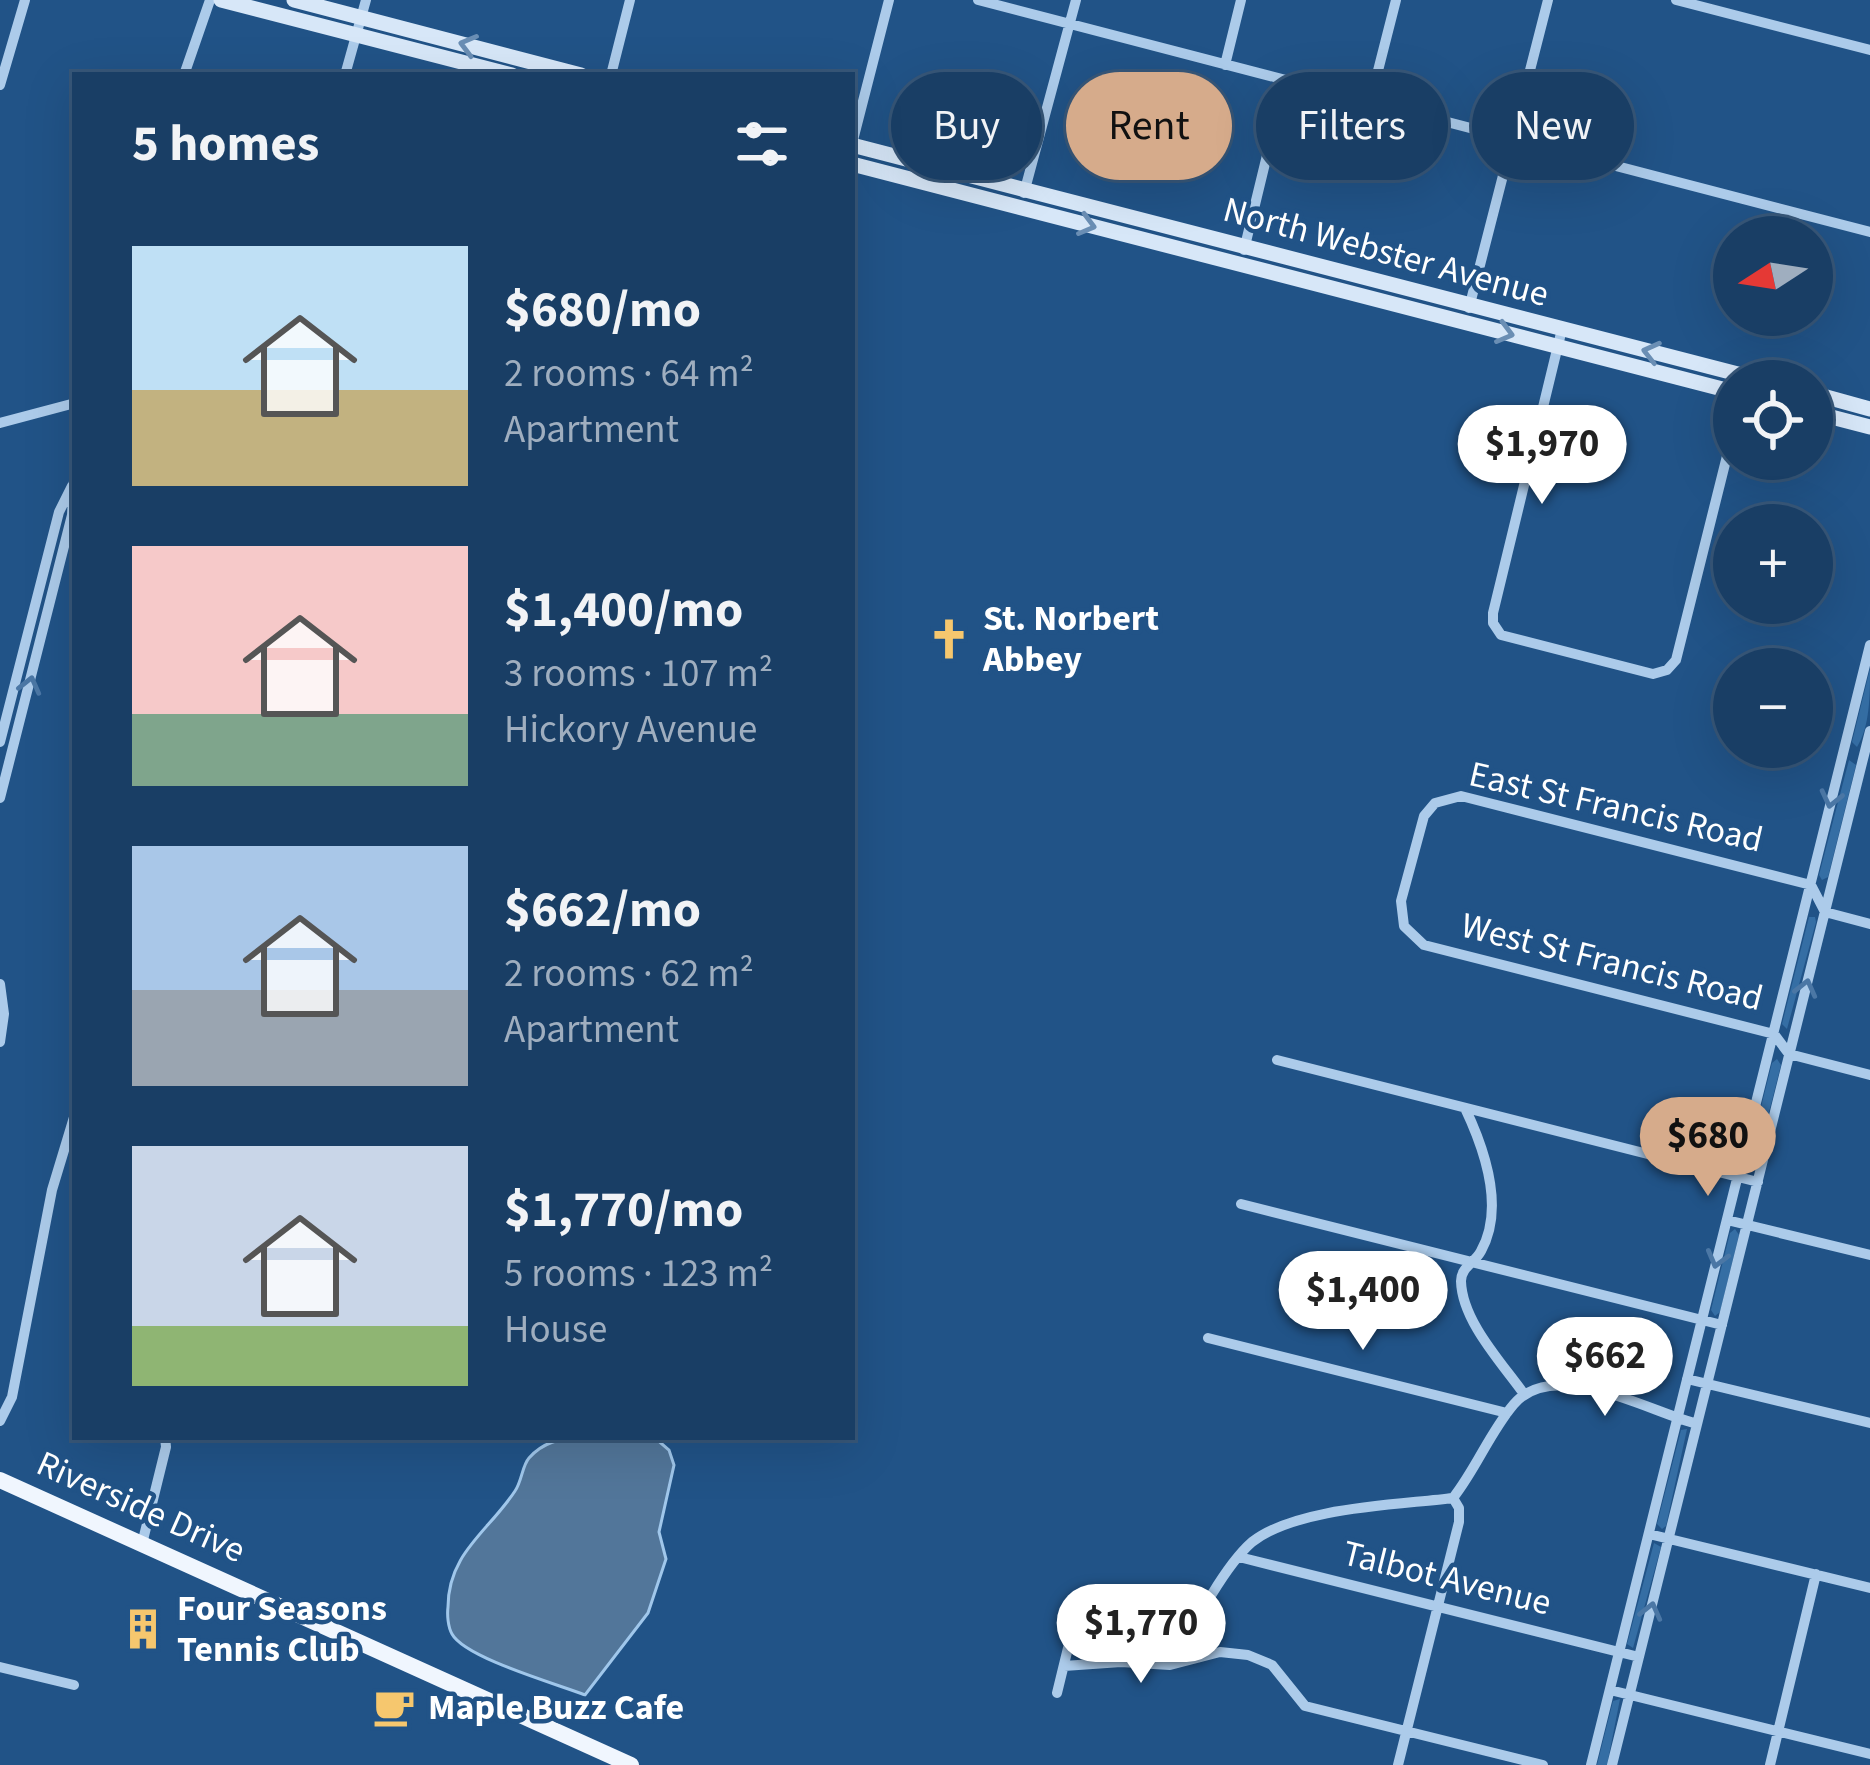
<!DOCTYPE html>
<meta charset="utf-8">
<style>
:root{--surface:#193e65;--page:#22456b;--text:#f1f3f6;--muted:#9faebf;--line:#375779;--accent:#d6ab8b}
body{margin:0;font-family:"Source Sans 3",sans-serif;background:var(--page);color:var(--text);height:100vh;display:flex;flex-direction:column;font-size:45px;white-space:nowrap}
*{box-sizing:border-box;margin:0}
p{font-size:39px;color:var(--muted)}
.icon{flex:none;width:66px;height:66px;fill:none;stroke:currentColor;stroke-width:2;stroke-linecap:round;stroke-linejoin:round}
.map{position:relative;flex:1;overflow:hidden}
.details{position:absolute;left:72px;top:72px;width:783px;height:1368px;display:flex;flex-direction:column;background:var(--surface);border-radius:0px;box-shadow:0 12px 48px #0002,0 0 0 3px var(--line)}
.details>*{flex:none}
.top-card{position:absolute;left:891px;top:72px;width:798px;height:108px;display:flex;gap:24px}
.needle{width:78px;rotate:258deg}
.fabs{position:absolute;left:1713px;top:216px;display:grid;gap:24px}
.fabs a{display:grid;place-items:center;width:120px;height:120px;border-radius:50%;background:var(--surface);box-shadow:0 12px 48px #0002,0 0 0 3px var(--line);font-size:60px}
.price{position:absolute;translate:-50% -102px;padding:0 27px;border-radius:42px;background:#fff;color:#222;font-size:39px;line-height:78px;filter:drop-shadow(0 3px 6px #0008)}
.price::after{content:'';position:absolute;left:50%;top:72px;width:36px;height:27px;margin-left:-18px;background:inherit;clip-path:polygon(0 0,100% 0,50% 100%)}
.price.active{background:var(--accent);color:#111}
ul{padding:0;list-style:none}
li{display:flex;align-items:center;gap:36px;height:300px;padding:0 60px}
li span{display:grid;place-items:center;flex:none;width:336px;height:240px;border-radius:0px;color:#555}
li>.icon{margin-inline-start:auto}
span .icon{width:144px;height:144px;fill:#fffc;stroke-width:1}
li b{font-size:51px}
h2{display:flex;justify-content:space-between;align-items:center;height:144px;padding:0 60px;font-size:51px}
.pill{padding:0 42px;border-radius:54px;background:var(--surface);box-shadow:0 12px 48px #0002,0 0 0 3px var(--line);font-size:42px;line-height:108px}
.pill.active{background:var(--accent);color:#111}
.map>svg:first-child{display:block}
</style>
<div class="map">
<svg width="1870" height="1765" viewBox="0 0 1870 1765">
<rect width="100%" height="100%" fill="#215387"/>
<path fill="#356ea4" d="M1870,669C1870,695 1870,727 1857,747L1852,742Z
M1849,760L1856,765L1828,877L1822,880L1819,875Z
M1809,917H1815L1816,922L1787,1029L1782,1024Z
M1777,1059L1781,1065L1754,1171L1750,1172L1746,1167L1772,1063Z
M1735,1229L1739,1235L1720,1312L1715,1316L1711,1310L1730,1233Z
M1687,1429L1666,1526L1662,1529L1657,1524L1681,1430Z
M1654,1543L1661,1547L1633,1648L1627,1644Z
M1620,1699L1607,1765H1597L1613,1701Z"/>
<path fill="#52769a" stroke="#a0c7eb" stroke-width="3" d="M579,1437H654L669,1450L674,1465L659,1532L666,1559L648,1613L585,1695C557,1684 465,1658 452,1634C448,1627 447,1615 448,1607C448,1553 489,1531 515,1491C522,1481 522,1466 529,1458C543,1442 560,1439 579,1437Z"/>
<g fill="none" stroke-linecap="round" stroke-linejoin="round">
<path stroke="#accbea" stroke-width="10" d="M978,0L1870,232
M1676,0L1870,50
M1225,65L1241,0
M184,75L210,0
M345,75L366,0
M611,75L630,0
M0,85L25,0
M1370,102L1396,0
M852,144L889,0
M1024,193L1076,0
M1244,250L1285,81
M1469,308L1548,0
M1562,329L1493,613V623L1501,635L1653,674L1667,670L1676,660L1734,428
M0,423L75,403
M0,742L59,512L72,486
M0,798L72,515L74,480
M1870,924L1825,912L1811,885L1461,796L1435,803L1424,816L1401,901L1404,926L1424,945L1774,1034L1789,1054L1870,1075
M0,984L4,1014L0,1042
M1277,1060L1758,1182
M1465,1108C1484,1148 1505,1208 1481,1251C1475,1263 1461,1267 1461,1281C1462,1321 1502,1363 1524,1394
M1241,1204L1722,1325
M1727,1220L1870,1255
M1208,1338L1507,1413
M1687,1379L1870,1423
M0,1421L12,1397L52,1190L75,1114
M1649,1534L1870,1588
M142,1544L166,1447L165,1437
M1239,1557L1639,1657
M1206,1654C1192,1630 1198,1617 1212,1594C1223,1576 1236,1556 1252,1542C1297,1507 1398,1505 1453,1498
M1064,1666L1121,1662L1170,1665L1220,1652L1248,1655L1272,1665L1305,1706L1543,1765
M0,1667L74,1685
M1610,1690L1870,1754
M1057,1693L1068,1648
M1398,1765L1459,1522V1508L1453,1498C1476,1469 1490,1432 1514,1404C1554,1357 1648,1411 1697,1424
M1591,1765L1870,645
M1612,1765L1870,731
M1770,1765L1816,1574"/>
<path stroke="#d7e7f8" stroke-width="15" d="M221,0L512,75
M294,0L581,75
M852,145L1765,381
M852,164L1734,392
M1812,393L1870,409
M1812,412L1870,427"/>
<path stroke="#f0f6fe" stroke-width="16" d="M0,1480L631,1765"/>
</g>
<defs><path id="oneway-chevron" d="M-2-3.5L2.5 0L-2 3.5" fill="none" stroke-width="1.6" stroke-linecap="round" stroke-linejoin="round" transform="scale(3)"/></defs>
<g stroke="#6a8eb4">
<use href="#oneway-chevron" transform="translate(468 45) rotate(-165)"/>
<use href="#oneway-chevron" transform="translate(1087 225) rotate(15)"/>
<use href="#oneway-chevron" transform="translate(1505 333) rotate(15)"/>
<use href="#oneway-chevron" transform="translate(1651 352) rotate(-166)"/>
</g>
<g stroke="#4b77a5">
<use href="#oneway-chevron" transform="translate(30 685) rotate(-76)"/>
<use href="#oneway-chevron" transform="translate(1831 799) rotate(103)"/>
<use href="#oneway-chevron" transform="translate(1806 988) rotate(-76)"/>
<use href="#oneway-chevron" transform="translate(1717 1259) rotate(105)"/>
<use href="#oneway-chevron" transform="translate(1651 1611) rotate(-76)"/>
</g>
<defs>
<g id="church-bare" transform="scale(3.24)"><path d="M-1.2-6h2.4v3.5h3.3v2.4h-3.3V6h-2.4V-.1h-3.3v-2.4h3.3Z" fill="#f6c76e" stroke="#215387" stroke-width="2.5" paint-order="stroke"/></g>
<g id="building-bare" transform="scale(3.24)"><path d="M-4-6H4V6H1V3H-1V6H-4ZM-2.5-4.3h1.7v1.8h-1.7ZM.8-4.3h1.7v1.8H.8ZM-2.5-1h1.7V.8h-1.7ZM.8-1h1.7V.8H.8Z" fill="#f6c76e" stroke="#215387" stroke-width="2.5" paint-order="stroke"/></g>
<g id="cafe-bare" transform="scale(3.24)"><path d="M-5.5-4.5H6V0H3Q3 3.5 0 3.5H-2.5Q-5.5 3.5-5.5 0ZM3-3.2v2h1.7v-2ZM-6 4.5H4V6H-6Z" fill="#f6c76e" stroke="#215387" stroke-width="2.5" paint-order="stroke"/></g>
</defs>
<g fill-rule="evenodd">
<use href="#church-bare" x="949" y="639"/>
<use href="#building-bare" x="143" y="1629"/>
<use href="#cafe-bare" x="394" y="1707"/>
</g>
<g text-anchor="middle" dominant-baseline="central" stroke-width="9" stroke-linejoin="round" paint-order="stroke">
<g font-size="36" fill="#fff" stroke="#215387">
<text transform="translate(1386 252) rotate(15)">North Webster Avenue</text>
<text transform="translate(1616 807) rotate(13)">East St Francis Road</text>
<text transform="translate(1612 962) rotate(14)">West St Francis Road</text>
<text transform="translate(141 1507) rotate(24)">Riverside Drive</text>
<text transform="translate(1447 1578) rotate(14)">Talbot Avenue</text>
</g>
<g font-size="36" font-weight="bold" fill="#fff" stroke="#215387" text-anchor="start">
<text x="983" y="618">St. Norbert<tspan x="983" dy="41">Abbey</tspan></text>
<text x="177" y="1608">Four Seasons<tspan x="177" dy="41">Tennis Club</tspan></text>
<text x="428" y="1707">Maple Buzz Cafe</text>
</g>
</g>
</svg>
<div class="fabs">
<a><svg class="needle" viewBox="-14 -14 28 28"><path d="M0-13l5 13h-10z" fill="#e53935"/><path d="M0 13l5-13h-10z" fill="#9faebf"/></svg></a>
<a><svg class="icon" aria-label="locate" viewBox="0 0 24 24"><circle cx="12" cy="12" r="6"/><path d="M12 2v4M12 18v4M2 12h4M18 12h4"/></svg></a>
<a>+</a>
<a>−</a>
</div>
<b class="price" style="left:1542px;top:507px">$1,970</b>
<b class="price active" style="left:1708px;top:1199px">$680</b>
<b class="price" style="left:1363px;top:1353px">$1,400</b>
<b class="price" style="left:1605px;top:1419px">$662</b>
<b class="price" style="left:1141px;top:1686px">$1,770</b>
<div class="top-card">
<a class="pill">Buy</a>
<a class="pill active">Rent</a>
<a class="pill">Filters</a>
<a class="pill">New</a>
</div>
<section class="details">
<h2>5 homes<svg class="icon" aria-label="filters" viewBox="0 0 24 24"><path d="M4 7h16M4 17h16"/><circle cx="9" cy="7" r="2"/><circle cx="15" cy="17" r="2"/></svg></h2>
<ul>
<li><span style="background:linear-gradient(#bfe0f5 60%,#c2b280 0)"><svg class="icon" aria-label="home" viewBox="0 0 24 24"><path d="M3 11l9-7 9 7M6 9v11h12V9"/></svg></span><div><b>$680/mo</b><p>2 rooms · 64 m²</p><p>Apartment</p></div></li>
<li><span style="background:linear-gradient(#f6c9c9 70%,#7fa58c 0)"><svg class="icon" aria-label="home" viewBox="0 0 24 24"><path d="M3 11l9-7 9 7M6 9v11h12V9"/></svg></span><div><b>$1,400/mo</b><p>3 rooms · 107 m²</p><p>Hickory Avenue</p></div></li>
<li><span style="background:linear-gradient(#a9c7e8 60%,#9aa5b1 0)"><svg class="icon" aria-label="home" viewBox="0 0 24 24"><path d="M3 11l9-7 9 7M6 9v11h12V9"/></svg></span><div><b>$662/mo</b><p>2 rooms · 62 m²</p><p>Apartment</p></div></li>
<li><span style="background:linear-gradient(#c9d6e8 75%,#8fb573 0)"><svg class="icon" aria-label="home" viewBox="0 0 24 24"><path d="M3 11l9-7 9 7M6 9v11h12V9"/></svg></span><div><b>$1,770/mo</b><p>5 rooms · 123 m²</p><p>House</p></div></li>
</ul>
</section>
</div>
